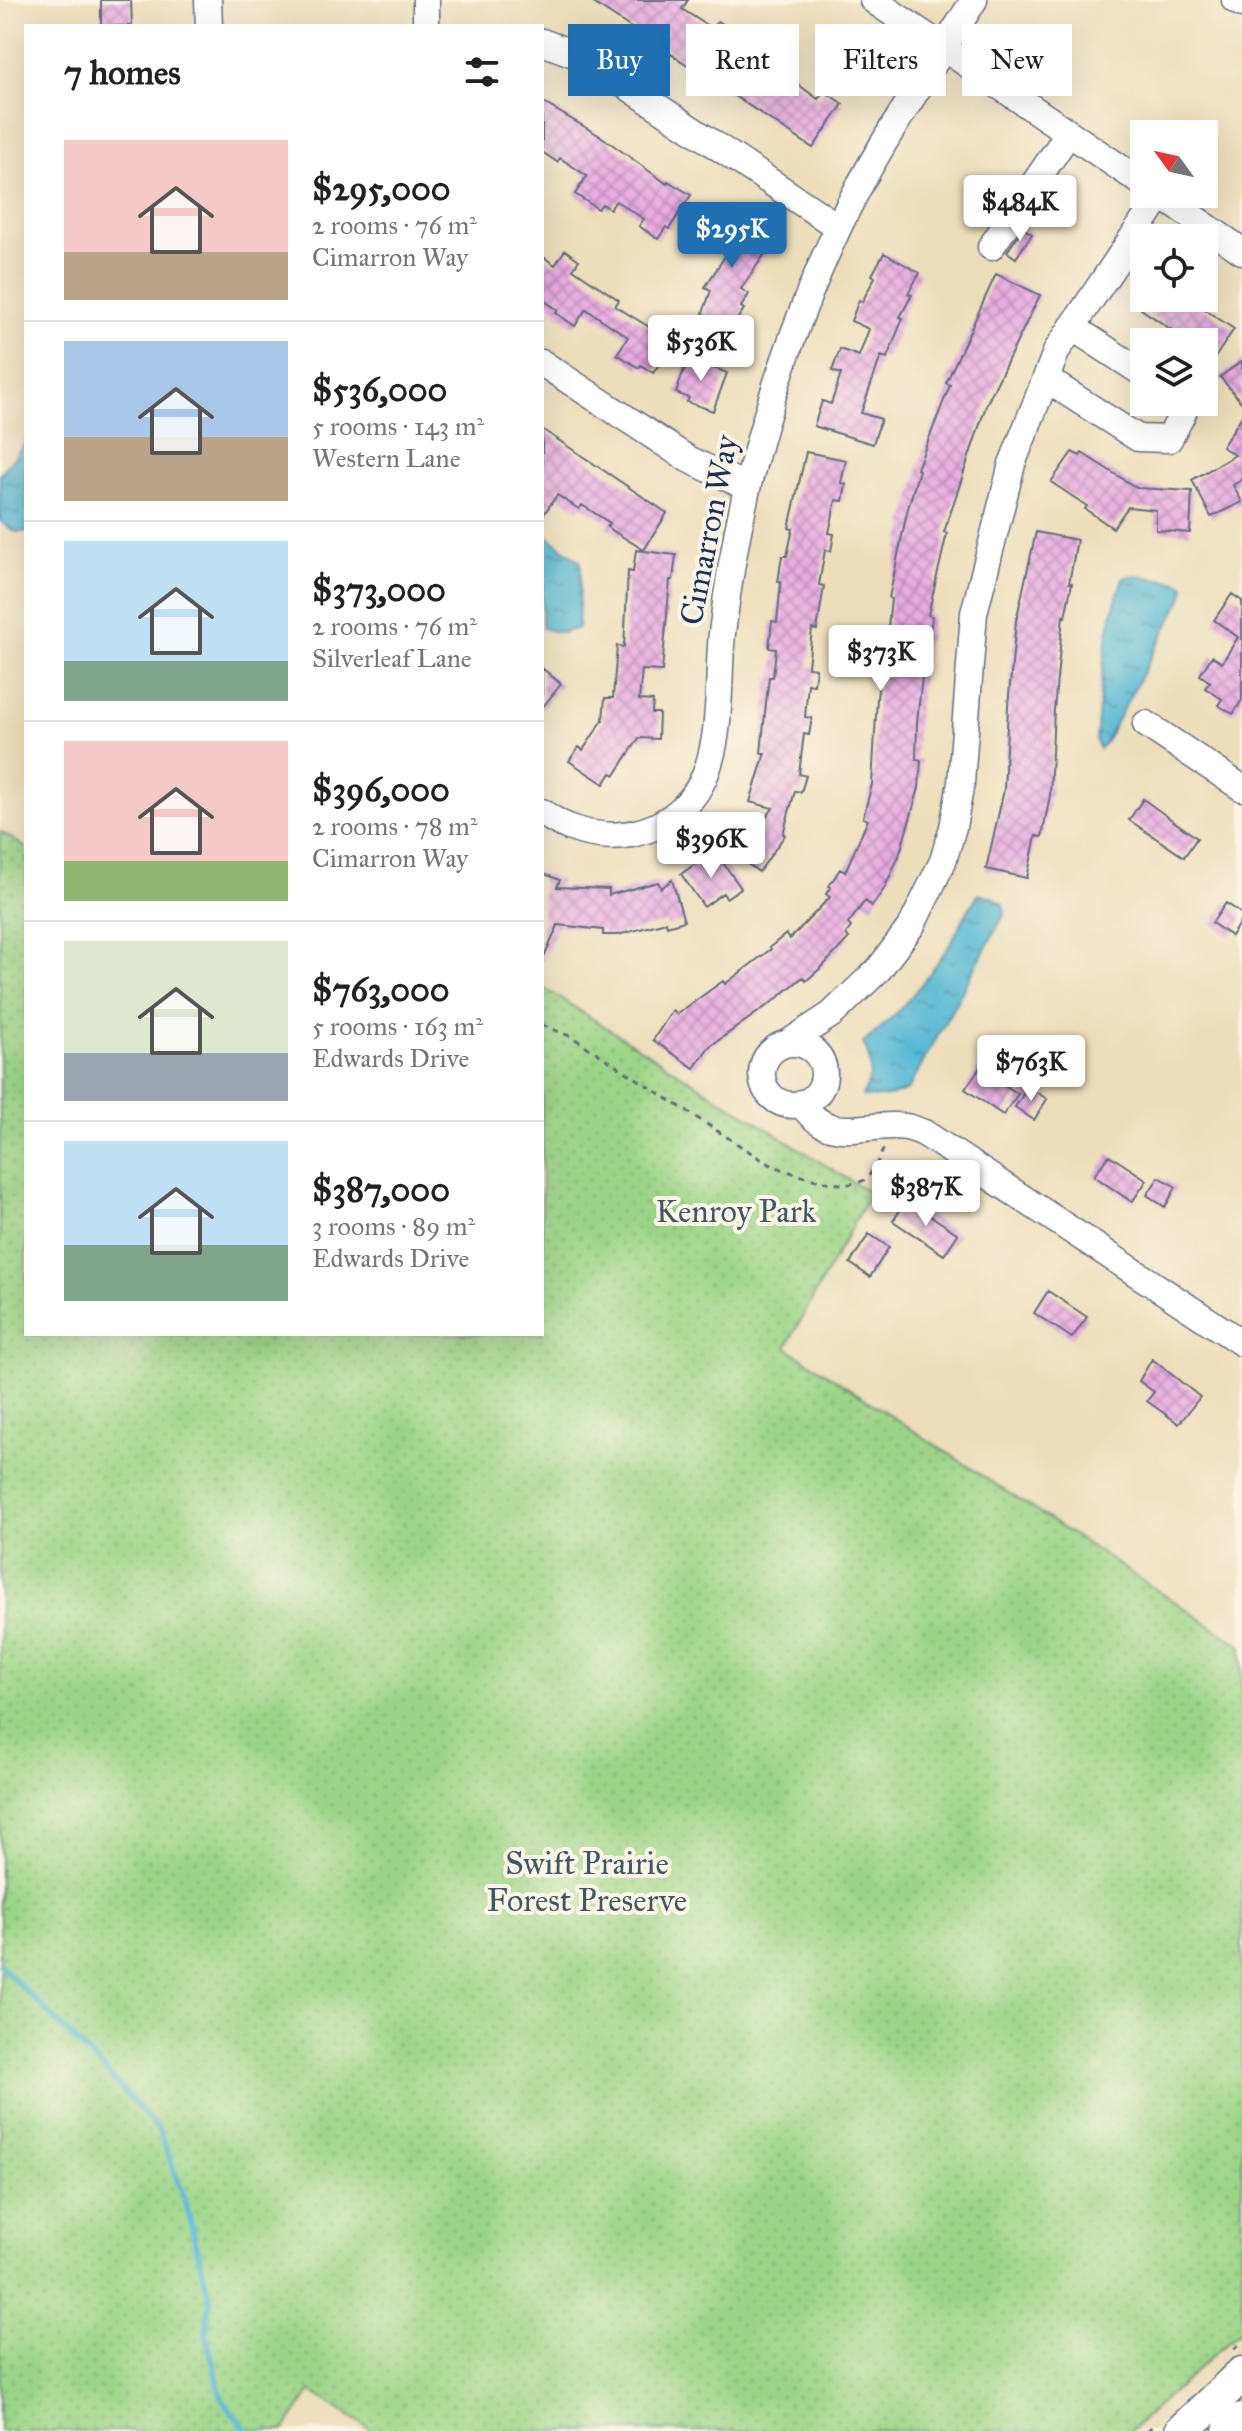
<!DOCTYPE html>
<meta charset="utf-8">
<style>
:root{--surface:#fff;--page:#f2f2f2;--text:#202124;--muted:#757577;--line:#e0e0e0;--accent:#1f6fb2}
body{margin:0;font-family:"IM FELL Great Primer",serif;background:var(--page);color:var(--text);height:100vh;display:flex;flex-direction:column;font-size:30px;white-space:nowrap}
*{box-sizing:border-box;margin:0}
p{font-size:26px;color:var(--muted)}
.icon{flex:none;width:44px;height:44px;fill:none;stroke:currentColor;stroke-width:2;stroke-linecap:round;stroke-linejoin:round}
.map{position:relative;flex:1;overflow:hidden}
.details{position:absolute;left:24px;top:24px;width:520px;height:1312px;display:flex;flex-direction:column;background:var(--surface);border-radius:0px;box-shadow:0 8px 32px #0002}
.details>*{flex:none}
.banner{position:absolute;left:568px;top:24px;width:554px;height:72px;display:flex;gap:16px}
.needle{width:52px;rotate:303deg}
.controls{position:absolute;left:1130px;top:120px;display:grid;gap:16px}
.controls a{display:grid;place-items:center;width:88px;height:88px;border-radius:0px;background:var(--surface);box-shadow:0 8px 32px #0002;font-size:40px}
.price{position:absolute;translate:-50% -68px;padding:0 18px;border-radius:8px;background:#fff;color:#222;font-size:26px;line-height:52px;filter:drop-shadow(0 2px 4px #0008)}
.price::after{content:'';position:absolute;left:50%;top:48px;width:24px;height:18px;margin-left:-12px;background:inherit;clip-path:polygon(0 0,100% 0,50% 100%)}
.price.active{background:var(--accent);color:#fff}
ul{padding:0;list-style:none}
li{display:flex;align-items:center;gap:24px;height:200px;padding:0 40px}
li+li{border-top:2px solid var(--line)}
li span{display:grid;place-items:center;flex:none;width:224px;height:160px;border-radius:0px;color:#555}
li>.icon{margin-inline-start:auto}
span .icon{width:96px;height:96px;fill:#fffc;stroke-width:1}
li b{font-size:34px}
h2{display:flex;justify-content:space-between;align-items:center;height:96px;padding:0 40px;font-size:34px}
.tag{padding:0 28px;border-radius:0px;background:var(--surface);box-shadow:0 8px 32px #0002;font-size:28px;line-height:72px}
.tag.active{background:var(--accent);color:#fff}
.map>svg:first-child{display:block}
</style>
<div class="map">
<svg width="1242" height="2431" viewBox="0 0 1242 2431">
<defs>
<pattern id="grass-dots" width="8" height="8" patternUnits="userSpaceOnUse" patternTransform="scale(2)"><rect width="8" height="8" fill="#9dd588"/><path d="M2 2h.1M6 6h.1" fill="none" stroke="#87b778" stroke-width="1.8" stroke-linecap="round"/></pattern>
<pattern id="water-ripples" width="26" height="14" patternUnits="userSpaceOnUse" patternTransform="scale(2)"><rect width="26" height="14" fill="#55b8d3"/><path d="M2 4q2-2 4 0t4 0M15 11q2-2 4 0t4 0" fill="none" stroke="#4696ae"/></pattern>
<pattern id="building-cross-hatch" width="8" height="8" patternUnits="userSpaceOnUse" patternTransform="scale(2)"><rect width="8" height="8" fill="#e8aae1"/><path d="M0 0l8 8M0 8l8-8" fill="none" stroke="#bb8bba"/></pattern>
</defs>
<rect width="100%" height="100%" fill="#fcf5e5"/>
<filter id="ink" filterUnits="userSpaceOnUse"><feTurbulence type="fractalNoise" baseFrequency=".0125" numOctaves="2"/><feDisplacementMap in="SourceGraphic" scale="16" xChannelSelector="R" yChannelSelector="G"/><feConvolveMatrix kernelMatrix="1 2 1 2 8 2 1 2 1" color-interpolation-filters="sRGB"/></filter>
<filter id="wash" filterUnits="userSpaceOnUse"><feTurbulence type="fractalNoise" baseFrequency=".006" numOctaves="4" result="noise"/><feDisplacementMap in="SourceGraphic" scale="32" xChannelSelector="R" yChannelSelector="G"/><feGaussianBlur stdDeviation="1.8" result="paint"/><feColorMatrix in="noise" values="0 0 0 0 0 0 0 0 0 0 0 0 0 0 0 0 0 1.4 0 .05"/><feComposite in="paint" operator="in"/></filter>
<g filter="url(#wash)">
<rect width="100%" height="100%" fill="#eddebb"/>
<path fill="url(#grass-dots)" stroke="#5c8273" stroke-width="2" d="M0,831L26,848V1334H542V987L870,1193L786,1347L1242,1646V2329L1130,2431H373L311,2391L284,2431H0Z"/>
<path fill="url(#water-ripples)" stroke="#387498" stroke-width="2" d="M26,442V532H16L0,521V474Z
M542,532L581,562L578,628L562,633L542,628Z
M1134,575L1178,582L1185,586L1182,599L1105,743L1099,749L1096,740C1101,686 1104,630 1123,578Z
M979,894L992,897L1003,904L1005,913L908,1090C893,1096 878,1100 862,1096C873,1079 872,1060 863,1043C897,1016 923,985 947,949C958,932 966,910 979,894Z"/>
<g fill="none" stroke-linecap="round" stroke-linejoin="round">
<path stroke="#55b8d3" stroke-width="6" d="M0,1965L100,2065L159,2131L184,2197L210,2299L206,2334L222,2399L247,2431"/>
</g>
<g id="blocks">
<path fill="url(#building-cross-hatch)" d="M101,0H131L132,26H101Z
M589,0H688L682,9L711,28L718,21L736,32L732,37L776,60L772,65L818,99L824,91L843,104L813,148Z
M542,102L602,137L667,184L668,181L691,195L669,229L666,227L658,239L639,226L644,219L616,201L610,209L602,204L598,209L575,194L587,176L560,158L557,162L542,152Z
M716,213L731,223L733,221L770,246L741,289L749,294L741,307L744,309L729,331L703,313L711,290L705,287L729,250L703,232Z
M1023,228L1032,234L1016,258L1007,252Z
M565,250L579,260L573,269L619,300L615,306L659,333L661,330L673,337V343L653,373L641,365L639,368L617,354L628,337L586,309L575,326L556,313L558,310L542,299V256L555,265Z
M884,253L920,273L908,293L912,295L900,317L903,318L887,358L881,356L861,413L881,419L873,444L814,426L822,401L831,404L841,374L832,371L840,349L859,356L869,329L851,321L859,300L862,302L875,277L872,275Z
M996,274L1040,295L987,403L944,532L947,533L928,615L932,616L929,640H926L917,722L916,759L921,760L919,788L899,856L884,889L872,906L865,901L848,924L851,927L846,934L849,938L823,966L806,981L803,977L775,1000L709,1047L694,1068L653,1040L672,1011L677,1014L723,981L725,984L771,949L770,947L786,934L790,939L830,897L826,894L831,887L829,886L840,869L845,872L868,820L863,818L872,784L877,698L883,655H885L891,599L889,598L907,512L919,470L917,469L950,385L946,383Z
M1149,298H1187L1234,329L1204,374V342H1190L1141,309Z
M689,355L705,360L704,364L727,373L713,411L687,402L689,398L676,393Z
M1242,361V403L1220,377Z
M1242,416V480L1233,485L1242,502L1211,517L1192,480L1235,455L1222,447Z
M542,429L667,513L644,550L607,527L610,523L582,505L579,509L557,495L542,517Z
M806,452L846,460L841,483L846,484L843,501L836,500L829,533L834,534L831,551L825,550L819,585L824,586L817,630L812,629L808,667L816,668L814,685L808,684L805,717L812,718L809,735L804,734L799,774L806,776L801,792L795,791L783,834L785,835L759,872L721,845L734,827L751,839L773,808L750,802L765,753H761L766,703L769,677H773L776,649L769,648L772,621L777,622L781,582H778L782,556H787L793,529L789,528Z
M1072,452L1080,456L1082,453L1137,488L1192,491L1190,533L1156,530V510L1128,507L1113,528L1085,509L1087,506L1051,482Z
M1036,532L1077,540L1069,583H1072L1065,617L1063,616L1054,710L1050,795L1042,837L1036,836L1027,878L986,869L1004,790L1008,706L1016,621Z
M636,550L676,555L673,580H670L662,671L642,670L639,700L653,701L652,713H659L658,739L639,738L615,775L611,773L604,784L569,761L579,747L583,750L603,720L605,698H613L617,646L624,647L628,571L633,572Z
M1232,594L1242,601V700L1233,714L1218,705L1222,699L1205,688L1210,682L1200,675L1212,656L1222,663L1238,637L1214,620Z
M542,668L561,684L542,708Z
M1143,799L1197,838L1184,857L1129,820Z
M716,853L741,888L726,898L723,893L704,907L681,874L704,858L708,864Z
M542,873L560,880L557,887L609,889V895L658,882L661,888L672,880L684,921L667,926L666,922L618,935H603V930L558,925L542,962Z
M1226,903L1242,914V919L1231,936L1212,923Z
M980,1068L1018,1094L1003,1115L965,1089Z
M1028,1087L1047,1099L1034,1120L1015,1107Z
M1109,1155L1147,1180L1132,1202L1094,1176Z
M1159,1177L1176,1187L1165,1207L1147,1195Z
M907,1200L958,1234L944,1255L893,1221Z
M869,1234L889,1247L870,1277L850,1263Z
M1048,1291L1087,1317L1072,1338L1034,1313Z
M1152,1359L1200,1397L1179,1424L1147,1401L1154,1392L1139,1381Z"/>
</g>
</g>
<g filter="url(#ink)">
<use href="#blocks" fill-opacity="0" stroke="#646c7f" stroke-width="2"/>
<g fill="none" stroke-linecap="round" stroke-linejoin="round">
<g stroke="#646c7f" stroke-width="29">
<path id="minor" d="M208,0L209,26
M873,0L1144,184
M1235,0L1242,4
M426,26V0
M542,42L585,58L838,227
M1159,194L1242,251
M991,247L1068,134
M1072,327L1144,374
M542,363L688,459L747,487
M1046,379L1138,438L1169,439L1183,413L1176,402
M1146,724L1242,788
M542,812C589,848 661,844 696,792C724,750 717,682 722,633C729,575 739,517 754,461C775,381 803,302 838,228C875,148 928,75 974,0
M788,1043L832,1014L879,969L912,925L943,861L953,827L961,783L974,613L1012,464L1057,350L1161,195
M762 1074a31 31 0 1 1 62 0a31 31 0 1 1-62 0Z
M801,1103C832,1148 865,1120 906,1127C912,1128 919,1131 924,1133L1242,1343"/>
</g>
<g stroke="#646c7f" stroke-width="37">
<path id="major" d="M1182,2431L1242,2374
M1230,2431L1242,2420"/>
</g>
<path stroke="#646c7f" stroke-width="3" stroke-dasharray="6 6" stroke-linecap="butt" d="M542,1025L572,1037L767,1163C788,1172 844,1193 864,1180C873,1174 879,1158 884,1148
M1234,2349L1242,2342
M1147,2431L1156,2423"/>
<use href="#minor" stroke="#fff" stroke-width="26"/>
<use href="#major" stroke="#fff" stroke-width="34"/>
</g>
</g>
<g text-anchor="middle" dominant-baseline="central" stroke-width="8" stroke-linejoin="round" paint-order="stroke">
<g font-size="32" fill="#1b2f5e" stroke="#fcf5e5">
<text transform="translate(709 530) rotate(-79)">Cimarron Way</text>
</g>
<g font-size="32" fill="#3c5868" stroke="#fcf5e5">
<text x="736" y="1211">Kenroy Park</text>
<text x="587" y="1863">Swift Prairie<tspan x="587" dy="37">Forest Preserve</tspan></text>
</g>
</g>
</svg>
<div class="controls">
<a><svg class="needle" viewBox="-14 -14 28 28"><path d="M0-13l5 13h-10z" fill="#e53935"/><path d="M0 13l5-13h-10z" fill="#757577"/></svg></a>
<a><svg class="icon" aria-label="locate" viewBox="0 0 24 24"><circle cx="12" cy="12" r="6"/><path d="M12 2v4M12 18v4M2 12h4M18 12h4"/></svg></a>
<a><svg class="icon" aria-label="layers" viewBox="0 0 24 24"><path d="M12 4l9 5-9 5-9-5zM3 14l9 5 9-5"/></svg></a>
</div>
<b class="price" style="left:1020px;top:243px">$484K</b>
<b class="price active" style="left:732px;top:270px">$295K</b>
<b class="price" style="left:701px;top:383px">$536K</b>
<b class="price" style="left:881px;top:693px">$373K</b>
<b class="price" style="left:711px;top:880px">$396K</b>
<b class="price" style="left:1031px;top:1103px">$763K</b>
<b class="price" style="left:926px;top:1228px">$387K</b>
<div class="banner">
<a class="tag active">Buy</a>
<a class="tag">Rent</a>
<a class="tag">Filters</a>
<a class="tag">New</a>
</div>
<section class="details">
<h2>7 homes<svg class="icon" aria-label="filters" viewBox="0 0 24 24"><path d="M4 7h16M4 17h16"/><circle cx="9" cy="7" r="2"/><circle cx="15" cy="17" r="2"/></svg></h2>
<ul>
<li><span style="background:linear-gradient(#f6c9c9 70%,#b9a48a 0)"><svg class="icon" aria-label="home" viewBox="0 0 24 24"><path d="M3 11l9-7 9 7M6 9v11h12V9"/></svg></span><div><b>$295,000</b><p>2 rooms · 76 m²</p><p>Cimarron Way</p></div></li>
<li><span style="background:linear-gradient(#a9c7e8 60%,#b9a48a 0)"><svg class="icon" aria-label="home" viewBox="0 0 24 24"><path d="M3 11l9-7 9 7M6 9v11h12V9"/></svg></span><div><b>$536,000</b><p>5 rooms · 143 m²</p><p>Western Lane</p></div></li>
<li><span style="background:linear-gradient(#bfe0f5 75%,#7fa58c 0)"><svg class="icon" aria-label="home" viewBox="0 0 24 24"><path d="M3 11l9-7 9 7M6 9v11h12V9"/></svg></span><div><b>$373,000</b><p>2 rooms · 76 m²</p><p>Silverleaf Lane</p></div></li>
<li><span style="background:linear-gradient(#f6c9c9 75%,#8fb573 0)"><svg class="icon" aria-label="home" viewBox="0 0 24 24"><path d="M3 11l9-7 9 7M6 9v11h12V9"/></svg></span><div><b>$396,000</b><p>2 rooms · 78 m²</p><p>Cimarron Way</p></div></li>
<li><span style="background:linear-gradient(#dfe7d0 70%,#9aa5b1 0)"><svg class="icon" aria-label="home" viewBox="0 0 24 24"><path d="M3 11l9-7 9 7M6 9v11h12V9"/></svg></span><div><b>$763,000</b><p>5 rooms · 163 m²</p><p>Edwards Drive</p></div></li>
<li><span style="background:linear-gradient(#bfe0f5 65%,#7fa58c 0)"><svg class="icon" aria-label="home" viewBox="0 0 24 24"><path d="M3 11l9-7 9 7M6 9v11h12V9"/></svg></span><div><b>$387,000</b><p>3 rooms · 89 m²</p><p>Edwards Drive</p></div></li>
</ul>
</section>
</div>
